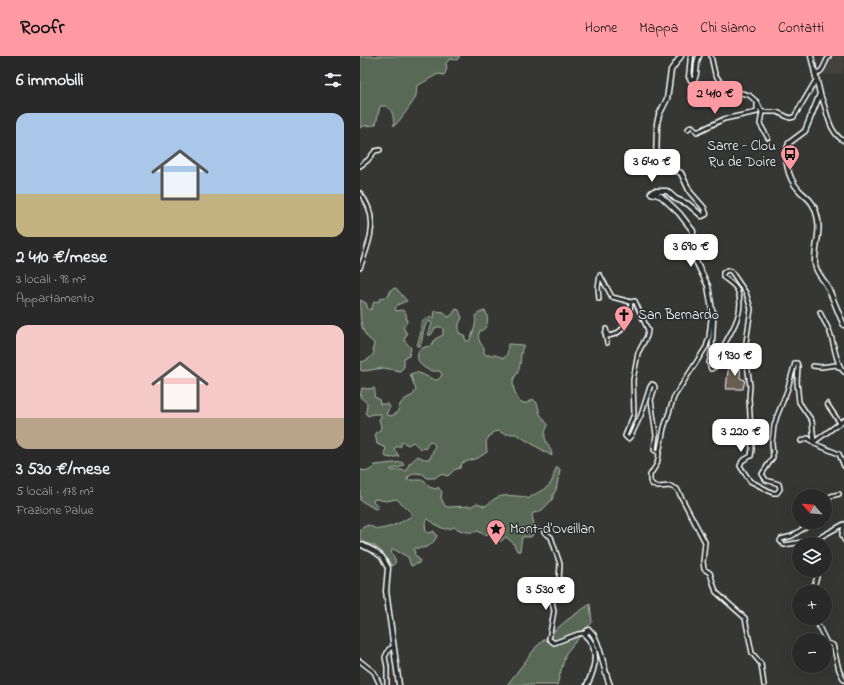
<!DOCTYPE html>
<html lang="it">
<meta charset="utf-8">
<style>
:root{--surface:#282928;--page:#343534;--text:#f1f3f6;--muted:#a5a6a8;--line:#444545;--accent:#ff9aa2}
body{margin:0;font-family:"Indie Flower",sans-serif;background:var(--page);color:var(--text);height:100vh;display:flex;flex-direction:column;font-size:15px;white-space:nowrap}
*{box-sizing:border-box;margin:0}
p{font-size:13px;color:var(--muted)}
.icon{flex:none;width:22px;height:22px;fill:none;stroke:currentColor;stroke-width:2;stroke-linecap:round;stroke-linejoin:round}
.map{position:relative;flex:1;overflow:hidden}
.details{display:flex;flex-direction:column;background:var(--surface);width:360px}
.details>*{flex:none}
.needle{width:26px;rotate:297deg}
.fabs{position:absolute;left:432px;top:433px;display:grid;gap:8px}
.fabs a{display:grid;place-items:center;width:40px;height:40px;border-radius:50%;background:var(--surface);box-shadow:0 4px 16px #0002,0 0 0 1px var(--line);font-size:20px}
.price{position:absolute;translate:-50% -34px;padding:0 9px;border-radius:8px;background:#fff;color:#222;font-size:13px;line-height:26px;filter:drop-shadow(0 1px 2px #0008)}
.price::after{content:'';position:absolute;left:50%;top:24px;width:12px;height:9px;margin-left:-6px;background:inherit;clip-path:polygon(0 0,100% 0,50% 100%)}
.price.current{background:var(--accent);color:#111}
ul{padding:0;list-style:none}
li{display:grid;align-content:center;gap:8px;height:212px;padding:0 16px}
li span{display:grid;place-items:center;height:124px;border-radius:12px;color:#555}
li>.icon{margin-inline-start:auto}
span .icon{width:72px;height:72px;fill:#fffc;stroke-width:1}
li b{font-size:17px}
h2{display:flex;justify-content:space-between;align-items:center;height:48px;padding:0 16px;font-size:17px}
header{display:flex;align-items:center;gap:24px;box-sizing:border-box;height:56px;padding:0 20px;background:var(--accent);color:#111}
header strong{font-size:19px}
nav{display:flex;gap:22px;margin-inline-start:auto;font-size:14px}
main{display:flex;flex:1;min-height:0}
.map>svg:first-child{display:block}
</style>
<header>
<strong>Roofr</strong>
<nav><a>Home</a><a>Mappa</a><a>Chi siamo</a><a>Contatti</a></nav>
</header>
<main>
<section class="details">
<h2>6 immobili<svg class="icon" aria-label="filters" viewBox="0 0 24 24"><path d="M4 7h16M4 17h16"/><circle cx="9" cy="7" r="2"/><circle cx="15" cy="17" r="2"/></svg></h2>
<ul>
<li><span style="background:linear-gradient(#a9c7e8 65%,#c2b280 0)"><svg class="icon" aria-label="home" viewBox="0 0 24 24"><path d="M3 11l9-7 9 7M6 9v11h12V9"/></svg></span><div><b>2 410 €/mese</b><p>3 locali · 98 m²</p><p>Appartamento</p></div></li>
<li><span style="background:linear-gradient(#f6c9c9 75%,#b9a48a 0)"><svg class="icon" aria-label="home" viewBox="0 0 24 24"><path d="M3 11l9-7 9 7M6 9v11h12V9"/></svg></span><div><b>3 530 €/mese</b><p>5 locali · 178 m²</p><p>Frazione Palue</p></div></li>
</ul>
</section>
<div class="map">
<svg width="484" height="629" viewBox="0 0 484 629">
<rect width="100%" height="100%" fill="#363735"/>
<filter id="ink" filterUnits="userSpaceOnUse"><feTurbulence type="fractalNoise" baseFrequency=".025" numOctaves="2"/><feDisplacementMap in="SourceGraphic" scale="8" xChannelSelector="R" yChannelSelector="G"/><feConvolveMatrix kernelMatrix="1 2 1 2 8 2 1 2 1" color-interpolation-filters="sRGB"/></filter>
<g filter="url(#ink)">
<path fill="#45423d" d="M470,0H484V12L482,18L464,19L463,17L466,6Z"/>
<path fill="#596b54" stroke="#acb5aa" d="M0,0H100L97,4L90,3L86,7L87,13L84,19L78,18L57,30C56,34 57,39 55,42C53,47 38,67 34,70C33,60 34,56 26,50H20L16,68C11,71 5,68 0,72Z
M36,232L47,245L39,248L35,252L36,255L42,254L46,257L47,266L43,271L47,278L44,284L51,292L49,300L44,302V311L40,315L24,312L4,315L0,314V306C5,306 13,301 14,296L13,293L14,287C0,278 0,263 0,244L6,247L8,253L11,254L14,246L19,245L21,242L29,240L30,234Z
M96,253L99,254L102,262L99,268V277L104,279L106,285H109C112,280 114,274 115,269C117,260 111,260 124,255L126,256C129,263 128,273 120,275C117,281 119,287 124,291V297L126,299H135L144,302C149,299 147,293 148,288L164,289C159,297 162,307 158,316C156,320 153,322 153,327C153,333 157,343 161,347H167L173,343L177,347L180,358L188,369C187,372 185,375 185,378C184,386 192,392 192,400L156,378H144L139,375L133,376L126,385L127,396L118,402L102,407L100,412L94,414L88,420L80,418L75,422H67L63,418L55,417L48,421L47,424H64L69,431L76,433L78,431L82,436L81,442L85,450L88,451L112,450L117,447L125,450C129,448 132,444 136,442C144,438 157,440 166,441L168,443C173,438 187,433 190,428C193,425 194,416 196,412L198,411L200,414L196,434L193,439V442C188,448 182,457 173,457L172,460L174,468L178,472L171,481H162L160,495H157L153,487L146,481L141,485L136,484L130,477L125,479L118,475C110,478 100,475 94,471C83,477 76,468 68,463L65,467L66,476L69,477L74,475L77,480C72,490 66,493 55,492L54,494L55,499L60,504L59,507L51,510L48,501L33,493L31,496L36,506L32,510L21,495L15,490L0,485V473L8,469C12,470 16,474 20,473C29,472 46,465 52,459L51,456C45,453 43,447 36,443L27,445L15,443L13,445L17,449L18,452L15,453L0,444V414L9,415L15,409L42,406L44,409L39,412L31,413L32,415L41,414L46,415L49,408L58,400L64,403H70L75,389L70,385L68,387L66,392L61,393L53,386L48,389L43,386L41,387V390L36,391L34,393L39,400L31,402L26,401L24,398L26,392L17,388L15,377L20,374L21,371L19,363L21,361V358H13L8,360L6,358L7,347L0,341L2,332L8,333L14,332L15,335L14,341L19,343L20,348H28L30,351L26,358L31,360L37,357C41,345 41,345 53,339L56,334L50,318C61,313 68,324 78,324L82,319L80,315C68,317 53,308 59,294L67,290L70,291L75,283L83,279V273L81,271H76L71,279H68L72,268L70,265C62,268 64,282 60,290H57L61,276V267L65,262L74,261L75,255L84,256L88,261L91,260Z
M230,548L232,566L206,597L197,629H147L177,590L207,564Z"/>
<path fill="#685d4f" stroke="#fff" d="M381,306L380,322L385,324L383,333H366L369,307Z"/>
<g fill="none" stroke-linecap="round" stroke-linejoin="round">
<g stroke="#fff" stroke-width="6">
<path id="street" d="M351,0L355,18L359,24L369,34L389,39L397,46L402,56H417L430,62L434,61L456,24
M455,19C464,16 464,7 469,0
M460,38C468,54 467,75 484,85
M402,56L400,68L408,82
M328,73L331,70L333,71L337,76L364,63L397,56V48
M0,110L8,104L15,95L20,94
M0,137C20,161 10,186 0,212
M239,243L238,232L240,219L252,241L271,246L275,245L288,274L287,280L278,297L273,324L274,358L265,380L268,383L271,380L281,359L290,331L292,328L294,329L295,331L291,344L296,379L294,394L299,397
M352,254L354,256L352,294L349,307L351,313L355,311C356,308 356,303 358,300C367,281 386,259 378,236C376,229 368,225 363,221V217L367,214L371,215L386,237L391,253L385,293L390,330L389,342L392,393L391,400L382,405L380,410L390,425L413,437H417L420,433L419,428L406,424L402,418L413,401L412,387L414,370L417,360L427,335L435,307H437L438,310L437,326L439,346L452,365L454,386L484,364
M352,254L349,281L346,291L314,341L304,372L297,408L290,419V425L293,429L298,431L310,430L317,433L345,486L343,506L344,513L350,517L356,536L385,562L392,597L401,608L404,629
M460,256C462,262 466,267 469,274C474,285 475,307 484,316
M246,273L248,280C266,278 270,260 271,246
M245,277L247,287
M453,310L461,311L476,309L480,312
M467,348L480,367
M441,385L448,382L455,388L479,398L484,410
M465,449L471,440L479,438
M453,466L432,480L421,483L420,485L424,489L455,484L484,468
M484,469L482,479L484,484
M184,476L191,481L200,508L199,524L191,540L194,555L189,583L194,587L218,578L226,577
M452,536L457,521
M453,562L457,567L467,587L473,589L479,614L484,624
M0,605L14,616L20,629
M27,629V611L25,601L29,593L34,591"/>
</g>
<g stroke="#fff" stroke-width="7">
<path id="secondary" d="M331,0L329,21L331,24H334C338,17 335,8 339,0
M451,0L460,38L445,75L429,87C423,101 428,122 438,133C444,140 451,143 454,151C464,173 454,188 455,208C456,218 465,224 468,232C474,244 478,257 484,269
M291,137L294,135H307L316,143L328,148L342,160L346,158L344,152L330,136L321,117L313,113L298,112L296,108L297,67L299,59L307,43L311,14L321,0
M291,137L301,140L319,157L333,175L332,197L348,230L352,254
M0,488L14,495L22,501L28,512L26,535L39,629
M227,629C235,613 241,593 225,579L227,575L229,574C240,581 244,617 250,629"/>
</g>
<use href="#street" stroke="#2a2d2e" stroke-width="3"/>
<use href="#secondary" stroke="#2a2d2e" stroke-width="4"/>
</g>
</g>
<defs>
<g id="bus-pin" transform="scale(1)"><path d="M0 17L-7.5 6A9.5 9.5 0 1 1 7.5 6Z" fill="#ff9aa2" stroke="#2a2d2e"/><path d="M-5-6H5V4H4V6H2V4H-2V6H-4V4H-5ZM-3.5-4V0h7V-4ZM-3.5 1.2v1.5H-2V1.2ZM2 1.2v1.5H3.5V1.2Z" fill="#111"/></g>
<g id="church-pin" transform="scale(1)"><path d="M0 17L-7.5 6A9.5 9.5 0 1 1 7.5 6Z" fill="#ff9aa2" stroke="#2a2d2e"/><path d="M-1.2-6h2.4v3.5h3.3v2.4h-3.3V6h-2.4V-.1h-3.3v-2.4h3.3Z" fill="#111"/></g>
<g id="sight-pin" transform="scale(1)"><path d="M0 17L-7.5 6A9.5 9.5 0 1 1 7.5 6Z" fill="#ff9aa2" stroke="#2a2d2e"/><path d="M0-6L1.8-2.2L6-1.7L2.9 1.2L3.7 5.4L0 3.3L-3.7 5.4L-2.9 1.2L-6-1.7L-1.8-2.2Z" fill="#111"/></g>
</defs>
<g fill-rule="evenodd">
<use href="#bus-pin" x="430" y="98"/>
<use href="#church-pin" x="264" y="259"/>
<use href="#sight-pin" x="136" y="473"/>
</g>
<g text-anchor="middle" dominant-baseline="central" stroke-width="3" stroke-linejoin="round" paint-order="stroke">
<g font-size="14" fill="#fff" stroke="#2a2d2e" text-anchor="start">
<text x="416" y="90" text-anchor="end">Sarre - Clou<tspan x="416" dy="16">Ru de Doire</tspan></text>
<text x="278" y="259">San Bernardo</text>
<text x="150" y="473">Mont-d'Oveillan</text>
</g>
</g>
</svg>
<div class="fabs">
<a><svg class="needle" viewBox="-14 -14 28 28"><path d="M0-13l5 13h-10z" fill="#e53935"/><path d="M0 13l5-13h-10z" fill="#a5a6a8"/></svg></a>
<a><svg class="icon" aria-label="layers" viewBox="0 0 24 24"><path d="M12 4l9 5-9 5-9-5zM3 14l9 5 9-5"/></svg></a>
<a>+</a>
<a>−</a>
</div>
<b class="price current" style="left:355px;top:59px">2 410 €</b>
<b class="price" style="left:292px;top:127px">3 640 €</b>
<b class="price" style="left:331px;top:212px">3 690 €</b>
<b class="price" style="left:375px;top:321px">1 930 €</b>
<b class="price" style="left:381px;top:397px">3 220 €</b>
<b class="price" style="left:186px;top:555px">3 530 €</b>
</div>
</main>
